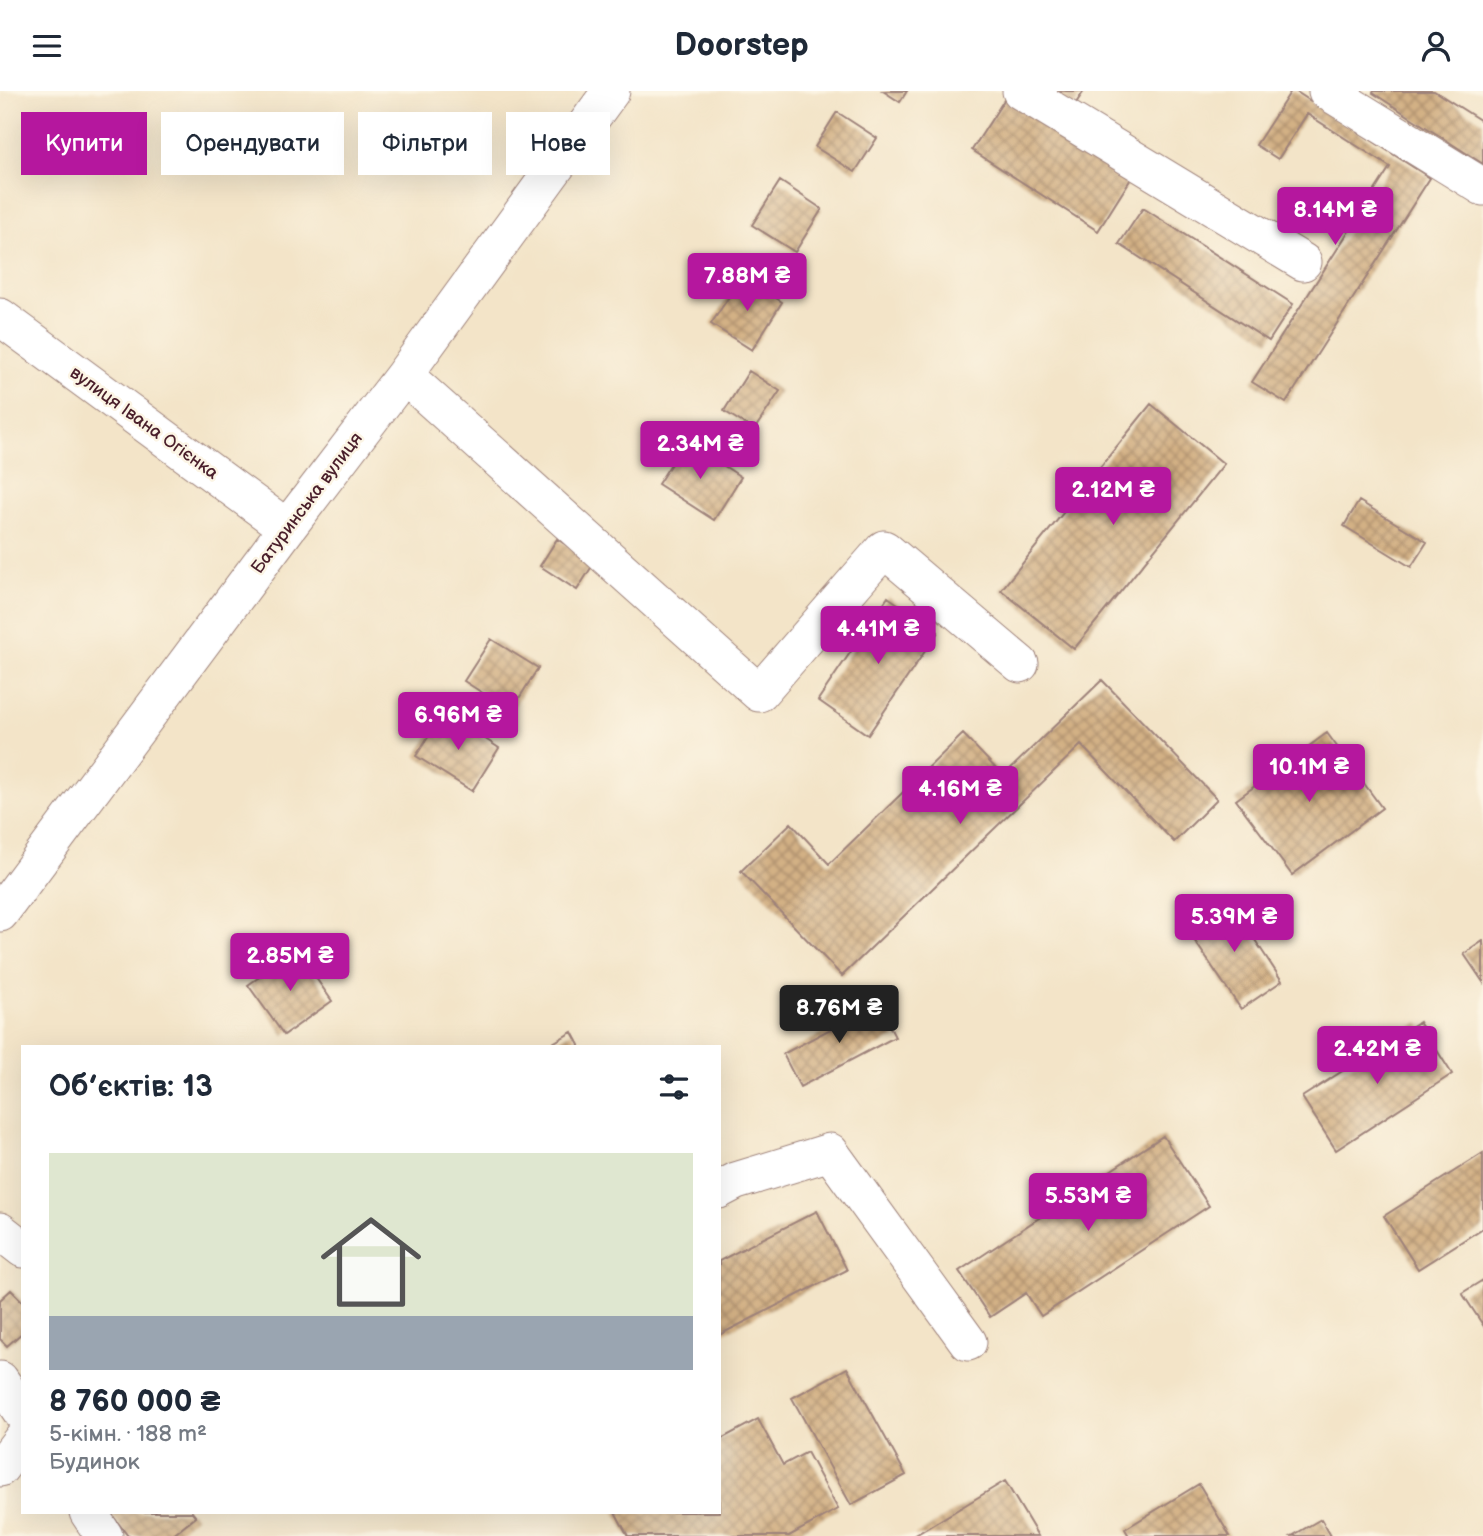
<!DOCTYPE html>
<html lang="uk">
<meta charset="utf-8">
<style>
:root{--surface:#fff;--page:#f6f6f7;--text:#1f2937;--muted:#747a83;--accent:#b5179e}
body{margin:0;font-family:"Balsamiq Sans",sans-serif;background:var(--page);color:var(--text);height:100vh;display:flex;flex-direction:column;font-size:26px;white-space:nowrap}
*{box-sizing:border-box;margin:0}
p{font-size:23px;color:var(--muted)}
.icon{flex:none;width:38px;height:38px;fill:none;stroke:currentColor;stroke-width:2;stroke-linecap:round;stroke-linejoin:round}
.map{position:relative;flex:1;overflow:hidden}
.sheet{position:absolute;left:21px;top:954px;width:700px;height:469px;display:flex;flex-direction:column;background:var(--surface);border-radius:0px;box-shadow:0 7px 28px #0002}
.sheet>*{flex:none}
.top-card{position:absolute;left:21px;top:21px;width:700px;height:63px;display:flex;gap:14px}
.price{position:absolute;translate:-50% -60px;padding:0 16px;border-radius:7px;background:var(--accent);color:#fff;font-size:23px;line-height:46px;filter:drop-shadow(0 2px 4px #0008)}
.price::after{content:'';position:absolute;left:50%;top:42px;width:21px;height:16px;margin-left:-10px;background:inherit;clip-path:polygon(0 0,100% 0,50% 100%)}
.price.current{background:#222;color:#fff}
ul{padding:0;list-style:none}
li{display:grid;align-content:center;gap:14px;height:371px;padding:0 28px}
li span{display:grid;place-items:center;height:217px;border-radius:0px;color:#555}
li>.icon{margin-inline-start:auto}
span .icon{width:126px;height:126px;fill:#fffc;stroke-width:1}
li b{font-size:30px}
h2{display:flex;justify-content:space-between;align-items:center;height:84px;padding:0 28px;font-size:30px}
.chip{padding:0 24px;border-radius:0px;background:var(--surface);box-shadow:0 7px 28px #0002;font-size:24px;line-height:63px}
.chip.current{background:var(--accent);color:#fff}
header{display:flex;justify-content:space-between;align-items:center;height:91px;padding:0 28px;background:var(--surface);font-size:32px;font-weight:700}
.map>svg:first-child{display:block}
</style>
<header><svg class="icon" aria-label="menu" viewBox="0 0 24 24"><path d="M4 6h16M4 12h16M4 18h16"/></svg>Doorstep<svg class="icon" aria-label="person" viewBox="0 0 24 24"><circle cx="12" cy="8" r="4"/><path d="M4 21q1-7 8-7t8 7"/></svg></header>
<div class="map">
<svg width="1483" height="1445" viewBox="0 0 1483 1445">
<defs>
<pattern id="building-cross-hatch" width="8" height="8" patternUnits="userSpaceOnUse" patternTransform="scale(1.75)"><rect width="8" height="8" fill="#d3b185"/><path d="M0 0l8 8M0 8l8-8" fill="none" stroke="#ad8f6d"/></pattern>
</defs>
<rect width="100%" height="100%" fill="#fcf5e5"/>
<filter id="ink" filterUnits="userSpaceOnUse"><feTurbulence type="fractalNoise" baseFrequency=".0143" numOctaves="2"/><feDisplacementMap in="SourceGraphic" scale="14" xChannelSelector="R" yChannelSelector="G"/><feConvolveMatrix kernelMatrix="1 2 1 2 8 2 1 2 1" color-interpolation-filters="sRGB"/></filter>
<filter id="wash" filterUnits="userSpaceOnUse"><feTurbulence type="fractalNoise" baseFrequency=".00686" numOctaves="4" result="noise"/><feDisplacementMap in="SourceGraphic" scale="28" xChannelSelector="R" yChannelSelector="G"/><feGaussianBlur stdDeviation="1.57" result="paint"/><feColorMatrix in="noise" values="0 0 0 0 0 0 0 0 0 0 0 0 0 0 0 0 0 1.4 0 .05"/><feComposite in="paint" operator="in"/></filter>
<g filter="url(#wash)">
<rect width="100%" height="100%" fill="#f3e4c8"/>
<g id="blocks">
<path fill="url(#building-cross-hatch)" d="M883,0H907L900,11Z
M1038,0H1084L1070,21Z
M1291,0H1295L1430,87L1286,312L1252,291L1390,76L1307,23L1278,68L1256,54Z
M1374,0H1434L1483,31V73L1373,2Z
M1006,6L1132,86L1098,140L972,59Z
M837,21L877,47L855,81L815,56Z
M780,90L822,118L795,161L752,134Z
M1143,117L1293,213L1269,250L1119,153Z
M742,186L782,211L752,259L711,233Z
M749,280L780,300L754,339L724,320Z
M1151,313L1224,373L1074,558L1001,499Z
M686,350L741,386L714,429L658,393Z
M1359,410L1427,451L1411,476L1344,435Z
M557,448L594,472L577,499L540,475Z
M888,506L938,541L868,644L818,609Z
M491,548L538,577L511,620L464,590Z
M1102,589L1217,708L1174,751L1081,654L842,885L741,780L791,732L829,773L963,643L1003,685Z
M444,621L499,657L472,700L416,665Z
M1327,642L1382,717L1292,784L1236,709Z
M1228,808L1282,890L1241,918L1186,837Z
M1483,850V891L1464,863Z
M297,860L332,910L284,944L248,894Z
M878,913L895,946L800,996L783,963Z
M1419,931L1452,983L1336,1059L1302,1006Z
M572,941L580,956H546Z
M1163,1045L1209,1115L1041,1225L1026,1202L990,1226L959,1180Z
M1483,1062V1137L1418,1178L1384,1125Z
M817,1120L847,1179L719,1244V1170Z
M1483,1189V1234L1462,1202Z
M11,1199L23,1211V1241L7,1255L0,1248V1209Z
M847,1277L906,1384L851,1414L792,1307Z
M758,1328L783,1374L807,1361L838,1418L789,1445H628L615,1421H719V1349Z
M1005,1390L1038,1445H914Z
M1199,1393L1230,1445H1129L1125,1438Z
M116,1421H192L196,1426L172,1445H128L112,1424Z
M1321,1428L1331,1445H1292Z"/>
</g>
</g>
<g filter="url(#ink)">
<use href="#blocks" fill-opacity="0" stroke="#9e827a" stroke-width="2"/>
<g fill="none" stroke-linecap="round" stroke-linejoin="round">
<g stroke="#9e827a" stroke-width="39">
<path id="minor" d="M1021,0L1303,171
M1327,0L1483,96
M0,226L287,437
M404,284L759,602L884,458L1020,573
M0,822L287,437L404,284L611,0
M719,1099L736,1090L830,1061L968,1251
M0,1140L23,1158
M0,1289L23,1323
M0,1377L23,1347
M88,1421L104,1445"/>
</g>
<use href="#minor" stroke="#fff" stroke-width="37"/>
</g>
</g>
<g text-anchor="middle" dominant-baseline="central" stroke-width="5" stroke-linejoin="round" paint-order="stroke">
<g font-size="18" fill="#4a1f2b" stroke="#fcf5e5">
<text transform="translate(144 332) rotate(36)">вулиця Івана Огієнка</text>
<text transform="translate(307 412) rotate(-53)">Батуринська вулиця</text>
</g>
</g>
</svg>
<b class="price" style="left:1335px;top:156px">8.14M ₴</b>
<b class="price" style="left:747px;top:222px">7.88M ₴</b>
<b class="price" style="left:700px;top:390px">2.34M ₴</b>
<b class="price" style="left:1113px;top:436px">2.12M ₴</b>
<b class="price" style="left:878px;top:575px">4.41M ₴</b>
<b class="price" style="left:458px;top:661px">6.96M ₴</b>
<b class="price" style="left:1309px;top:713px">10.1M ₴</b>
<b class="price" style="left:960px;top:735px">4.16M ₴</b>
<b class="price" style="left:1234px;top:863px">5.39M ₴</b>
<b class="price" style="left:290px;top:902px">2.85M ₴</b>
<b class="price current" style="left:839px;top:954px">8.76M ₴</b>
<b class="price" style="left:1377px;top:995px">2.42M ₴</b>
<b class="price" style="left:1088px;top:1142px">5.53M ₴</b>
<div class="top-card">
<a class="chip current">Купити</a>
<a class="chip">Орендувати</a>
<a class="chip">Фільтри</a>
<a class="chip">Нове</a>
</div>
<section class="sheet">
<h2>Об’єктів: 13<svg class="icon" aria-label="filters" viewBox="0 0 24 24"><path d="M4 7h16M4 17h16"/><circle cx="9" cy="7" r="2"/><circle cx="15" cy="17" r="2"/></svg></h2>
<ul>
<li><span style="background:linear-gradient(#dfe7d0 75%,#9aa5b1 0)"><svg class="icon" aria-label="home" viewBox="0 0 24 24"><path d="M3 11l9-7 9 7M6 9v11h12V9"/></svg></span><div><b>8 760 000 ₴</b><p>5-кімн. · 188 m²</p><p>Будинок</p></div></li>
</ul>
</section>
</div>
